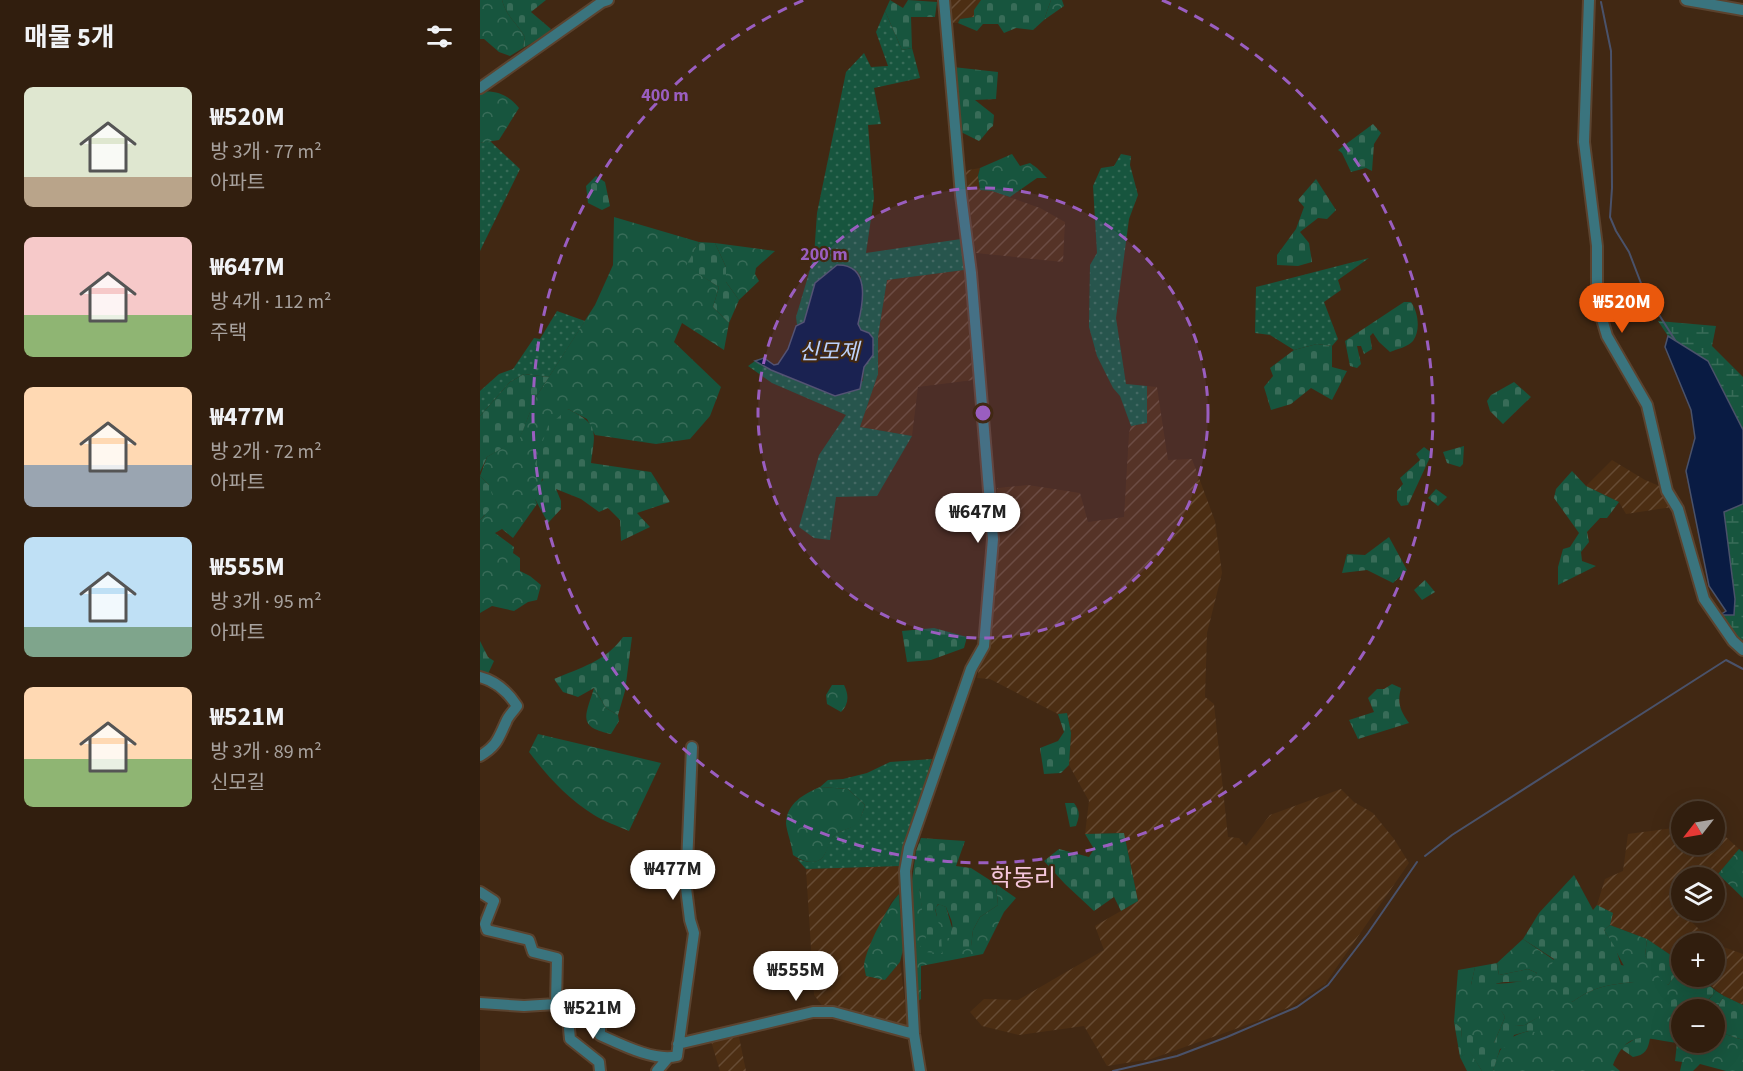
<!DOCTYPE html>
<html lang="ko">
<meta charset="utf-8">
<style>
:root{--surface:#311e0e;--page:#3d2b1c;--text:#f1f3f6;--muted:#a8a29e;--line:#4c3c2e;--accent:#ea580c}
body{margin:0;font-family:"Source Sans 3","Noto Sans KR",sans-serif;background:var(--page);color:var(--text);height:100vh;display:flex;flex-direction:column;font-size:22px;white-space:nowrap}
*{box-sizing:border-box;margin:0}
p{font-size:20px;color:var(--muted)}
.icon{flex:none;width:33px;height:33px;fill:none;stroke:currentColor;stroke-width:2;stroke-linecap:round;stroke-linejoin:round}
.map{position:relative;flex:1;overflow:hidden}
.side{display:flex;flex-direction:column;background:var(--surface);width:480px}
.side>*{flex:none}
.needle{width:39px;rotate:239deg}
.tools{position:absolute;left:1191px;top:801px;display:grid;gap:12px}
.tools a{display:grid;place-items:center;width:54px;height:54px;border-radius:50%;background:var(--surface);box-shadow:0 6px 24px #0002,0 0 0 2px var(--line);font-size:30px}
.price{position:absolute;translate:-50% -51px;padding:0 14px;border-radius:21px;background:#fff;color:#222;font-size:20px;line-height:39px;filter:drop-shadow(0 2px 3px #0008)}
.price::after{content:'';position:absolute;left:50%;top:36px;width:18px;height:14px;margin-left:-9px;background:inherit;clip-path:polygon(0 0,100% 0,50% 100%)}
.price.active{background:var(--accent);color:#fff}
ul{padding:0;list-style:none}
li{display:flex;align-items:center;gap:18px;height:150px;padding:0 24px}
li span{display:grid;place-items:center;flex:none;width:168px;height:120px;border-radius:9px;color:#555}
li>.icon{margin-inline-start:auto}
span .icon{width:72px;height:72px;fill:#fffc;stroke-width:1}
li b{font-size:26px}
h2{display:flex;justify-content:space-between;align-items:center;height:72px;padding:0 24px;font-size:26px}
main{display:flex;flex:1;min-height:0}
.map>svg:first-child{display:block}
</style>
<main>
<section class="side">
<h2>매물 5개<svg class="icon" aria-label="filters" viewBox="0 0 24 24"><path d="M4 7h16M4 17h16"/><circle cx="9" cy="7" r="2"/><circle cx="15" cy="17" r="2"/></svg></h2>
<ul>
<li><span style="background:linear-gradient(#dfe7d0 75%,#b9a48a 0)"><svg class="icon" aria-label="home" viewBox="0 0 24 24"><path d="M3 11l9-7 9 7M6 9v11h12V9"/></svg></span><div><b>₩520M</b><p>방 3개 · 77 m²</p><p>아파트</p></div></li>
<li><span style="background:linear-gradient(#f6c9c9 65%,#8fb573 0)"><svg class="icon" aria-label="home" viewBox="0 0 24 24"><path d="M3 11l9-7 9 7M6 9v11h12V9"/></svg></span><div><b>₩647M</b><p>방 4개 · 112 m²</p><p>주택</p></div></li>
<li><span style="background:linear-gradient(#ffd9b3 65%,#9aa5b1 0)"><svg class="icon" aria-label="home" viewBox="0 0 24 24"><path d="M3 11l9-7 9 7M6 9v11h12V9"/></svg></span><div><b>₩477M</b><p>방 2개 · 72 m²</p><p>아파트</p></div></li>
<li><span style="background:linear-gradient(#bfe0f5 75%,#7fa58c 0)"><svg class="icon" aria-label="home" viewBox="0 0 24 24"><path d="M3 11l9-7 9 7M6 9v11h12V9"/></svg></span><div><b>₩555M</b><p>방 3개 · 95 m²</p><p>아파트</p></div></li>
<li><span style="background:linear-gradient(#ffd9b3 60%,#8fb573 0)"><svg class="icon" aria-label="home" viewBox="0 0 24 24"><path d="M3 11l9-7 9 7M6 9v11h12V9"/></svg></span><div><b>₩521M</b><p>방 3개 · 89 m²</p><p>신모길</p></div></li>
</ul>
</section>
<div class="map">
<svg width="1263" height="1071" viewBox="0 0 1263 1071">
<defs>
<pattern id="industrial-furrows" width="10" height="10" patternUnits="userSpaceOnUse" patternTransform="scale(1.5)"><rect width="10" height="10" fill="#4c2e13"/><path d="M-1 1l2-2M0 10L10 0M9 11l2-2" fill="none" stroke="#664b34"/></pattern>
<pattern id="green-dots" width="8" height="8" patternUnits="userSpaceOnUse" patternTransform="scale(1.5)"><rect width="8" height="8" fill="#17553e"/><path d="M2 2h.1M6 6h.1" fill="none" stroke="#386c58" stroke-width="1.8" stroke-linecap="round"/></pattern>
<pattern id="forest-crowns" width="20" height="18" patternUnits="userSpaceOnUse" patternTransform="scale(1.5)"><rect width="20" height="18" fill="#17553e"/><path d="M2 6a3 3 0 1 1 6 0M12 15a3 3 0 1 1 6 0" fill="none" stroke="#386c58"/></pattern>
<pattern id="wetland-marsh" width="20" height="14" patternUnits="userSpaceOnUse" patternTransform="scale(1.5)"><rect width="20" height="14" fill="#17553e"/><path d="M1 5h8M5 5V1M11 12h8M15 12V8" fill="none" stroke="#386c58"/></pattern>
<pattern id="cemetery-stones" width="16" height="16" patternUnits="userSpaceOnUse" patternTransform="scale(1.5)"><rect width="16" height="16" fill="#17553e"/><path d="M2 7V4a2 2 0 0 1 4 0v3zM10 15v-3a2 2 0 0 1 4 0v3z" fill="#386c58"/></pattern>
</defs>
<rect width="100%" height="100%" fill="#412813"/>
<path fill="url(#industrial-furrows)" d="M470,0H501L495,10L494,17L480,19L478,23H471Z
M500,168L498,176L500,190L512,191L560,208L585,222L583,262L496,253L484,171Z
M484,270L493,380L438,387L432,436L380,427L398,374V336L407,280Z
M667,386L677,387L688,460L712,459L735,521L742,573L727,633L725,697L734,704L748,837L759,838L766,846L790,815L861,789L874,802L893,813L914,839L929,863L845,984L812,1006L775,1022L671,1059L627,1066L604,1026L539,1035L502,1026L490,1012L504,999L538,1000L624,950L615,926L658,901L644,833L605,834L609,801L589,765L591,733L587,714H578L510,679L497,678L510,617L517,488L548,485L600,493L608,522L644,517L649,433L651,426L666,423Z
M1132,460L1165,480L1182,487L1192,507L1146,514L1139,502L1106,486Z
M1201,827L1202,844H1234L1235,827L1259,849L1235,878H1202V910L1207,911L1203,914L1234,943L1202,944L1201,962L1167,939L1130,925L1132,913L1117,905L1125,879L1143,871L1148,834Z
M420,866L419,894L411,902L391,947L384,967L405,980L420,962L428,1027L344,1008L334,995L326,869Z
M1235,944L1263,954V1005L1244,996L1220,977L1234,976Z
M259,1037L266,1071H240L231,1041Z"/>
<path fill="url(#green-dots)" d="M405,11L422,50L432,48L440,78L394,88L401,124L388,125L394,198L386,253L481,239L484,270L407,280L398,336V374L380,427L432,436L397,496L356,497L350,540L334,538L319,527L339,455L366,415L292,383L268,366L275,361L291,370L355,396L383,381L384,367L393,355V338L389,333L381,330L378,325L381,277L377,271L365,266L335,283L324,322L317,325L316,317L334,256L337,213L366,72L384,53L391,67L408,66L396,32Z
M10,141L40,169L0,251V143Z
M641,154L651,156L650,165L658,195L649,219L636,318L646,384L667,386V423L651,426L640,396L633,388L617,356L609,327L610,265L617,253L613,186L621,168L634,166Z
M889,258L858,280L861,290L844,302L858,339L852,346L837,344L814,350L790,335L775,333L776,287Z
M77,311L105,321L69,377L44,374L30,382L0,416V391L19,374L33,369L54,338L60,339Z
M452,759L420,866L326,869L317,859C324,861 330,863 337,861C347,858 346,845 352,838C359,829 370,830 377,823C381,818 383,811 385,805L368,789L340,787L348,780L363,779L387,773L410,762Z"/>
<path fill="url(#forest-crowns)" d="M0,0H22C26,16 37,23 45,37L43,48L30,56L19,52L4,39H0Z
M571,0H582L584,6L564,20Z
M0,92C16,90 29,95 39,108L19,140L0,143Z
M532,154L540,166L550,163L557,168L567,178H557L530,197L512,191L500,190L498,176L500,168Z
M134,217L219,242L207,266L239,287L233,307L249,323L244,350L202,323L194,342L241,387L230,416L210,439L176,444L115,435L107,419L88,409L55,499L57,504L33,538L22,529L15,533L34,547L33,553L40,558V571L50,576L61,585L57,600L48,602L34,611L12,606L0,613V520L5,515L9,485L0,476L7,457L40,437L56,397L115,305L133,265Z
M235,243L295,251L276,268L275,274L279,281L259,300L246,282V267Z
M352,685H364C369,695 369,704 361,712L347,704L346,695Z
M114,688L126,708L138,715L139,721L131,734C96,727 106,715 114,688Z
M58,734L181,763L149,831C138,826 125,822 114,815C88,799 67,776 49,752Z
M340,787L368,789L385,805C383,811 381,818 378,823C371,830 361,829 354,836C348,842 348,851 343,857C336,866 321,861 313,855C312,845 306,829 306,823C307,803 324,794 340,787Z
M1259,849L1263,852V898L1238,874Z
M516,884L536,898L524,912L503,954L441,966V999L437,1002L431,888L439,887L447,939L442,952L457,916L455,908L459,904L466,907L475,938L491,946L493,930L500,917L518,905Z
M419,894L423,950L420,962L405,980L386,976C386,975 384,967 384,966C385,950 408,905 419,894Z
M1130,925L1167,939L1165,956L1188,985L1201,968L1202,976L1220,977L1223,980L1214,996L1204,995L1189,1015L1199,1006L1210,1009L1202,1010V1042H1234L1235,1027L1242,1033L1263,1040V1071H1246L1220,1064L1213,1071H1200L1202,1062L1195,1061L1197,1043C1165,1039 1148,1028 1133,1065L1140,1071H1013C1020,1047 1024,1037 1049,1031L1059,1017L1045,1025L1036,1026L1021,1010L1025,1017L1014,1043H999L982,1039L981,1028L974,1022L978,970L995,967L991,985C1008,983 1047,986 1057,973L1048,969L1019,975L1017,963L1043,939L1074,960L1092,1002C1115,986 1127,985 1154,982C1142,965 1135,947 1124,930Z
M1236,991L1244,996L1235,1011L1220,1010Z
M990,1051L1002,1071H987L980,1057Z"/>
<path fill="url(#wetland-marsh)" d="M1178,321L1236,326L1232,346L1263,377V429L1228,361L1188,336Z
M1263,504V644L1257,640L1240,615H1248L1255,599L1244,512Z"/>
<path fill="url(#cemetery-stones)" d="M22,0H66L51,12L71,29L65,36L43,48L45,37C37,23 26,16 22,0Z
M410,0L423,8L428,0L457,2L455,17H431L432,48L422,50L405,11Z
M501,0H571L564,20L553,30L536,28L524,33L518,24H503L497,31L478,23L480,19L494,17V10Z
M473,67L518,72L516,99L495,100L514,115L513,126C507,130 505,136 499,141L481,132Z
M893,124L901,133L894,144L892,171L886,168L871,172L862,153L858,150Z
M116,176L125,182L130,206L122,210L108,203L106,186Z
M836,179L856,210L847,219L838,218L820,232L829,243L832,262L818,266L797,265V255L816,229L824,207L818,200Z
M219,242L235,243L246,267V282L259,300L249,323L233,307L239,287L206,266Z
M924,302H931C938,312 941,330 933,341C928,347 917,349 910,352L899,342L893,333L890,336L892,349L884,354L881,346H877L881,364L877,368L870,366L865,341Z
M837,344L852,346V367L867,371L852,400L831,388L811,404L791,410L784,387L793,376L790,368L814,350Z
M44,374L69,377L56,397L40,438L7,457L0,472V416L30,382Z
M1034,382L1051,397L1023,424L1010,411L1007,401L1011,395Z
M88,409C120,425 115,431 111,463L171,472L190,502L157,513L170,527L141,541L140,520L128,508L119,512L101,499L76,489L81,501V509L68,523L55,499L52,490L63,480L55,464L68,426Z
M984,446L983,464L980,467L967,463L963,452Z
M944,447L952,453L928,505L921,506L917,500V491L923,484L920,478L940,460L936,454Z
M1092,471L1106,486L1139,502L1127,518H1120L1107,532L1109,542L1101,552L1102,561L1116,566L1078,585V567L1083,549L1090,547L1099,533L1074,498L1076,489Z
M0,476L9,485L15,504L0,520Z
M956,489L967,497L958,506L948,498Z
M909,537L927,570L913,583L887,570L862,573L867,554L885,555Z
M945,580L955,592L942,600L934,590Z
M454,628L487,637L484,648L451,660L427,662L422,631Z
M143,637H152L145,691L138,715L126,708L114,688L98,697L83,692L74,679C100,668 126,661 143,637Z
M0,641L8,657L14,661L7,676L0,674Z
M912,684L921,688C917,703 920,710 929,723L878,739L869,720L894,712L888,698L897,689H904Z
M587,713L591,733L589,765L581,773L564,774L560,748L578,741L584,732L578,714Z
M585,803H594C601,812 599,817 596,826L590,827Z
M644,833L658,901L641,911L634,897L614,911L585,884L564,861L579,849L609,857L614,849L605,834Z
M441,838L485,841L476,866L491,868L516,884L518,905L500,917L493,930L491,947L484,950L478,946L475,938H467C477,926 471,921 466,907L458,904L455,909L461,932L462,953L442,952L440,947L446,939L439,888H431L436,851Z
M1094,875L1113,910L1117,905L1133,913L1130,925L1124,930L1136,949L1141,965L1153,967L1154,982C1127,985 1115,986 1092,1002L1078,993L1067,976L1074,959L1043,939L1059,913Z
M1167,939L1201,962V968L1188,985L1181,980L1165,956Z
M1017,963L1019,975L1048,969L1057,973C1047,986 1032,980 1019,983C1013,984 1007,990 1002,993L991,985L995,967Z
M1223,980L1236,991L1220,1009H1210L1199,1006L1189,1016L1187,1002L1204,995H1214Z
M1244,996L1263,1005V1040L1242,1033L1235,1027V1011Z
M1020,1009H1032L1036,1026L1045,1025L1060,1016V1033L1049,1031L1034,1035L1031,1045L1020,1049L1013,1071H1002L990,1052L980,1057L974,1022L981,1028L982,1038L990,1034L1000,1043H1014L1025,1017Z
M1165,1037L1170,1038C1168,1050 1165,1055 1153,1057L1140,1048L1155,1039Z"/>
<path fill="#091b43" stroke="#4a526a" stroke-width="1.5" d="M357,265C391,264 383,304 378,324L381,330L389,333L393,338V355L384,367L380,389L355,396L291,370L275,361L284,358L294,365L298,364L308,349L316,326L324,322L335,283Z
M1188,336L1228,361L1263,430V504L1244,512L1255,599L1254,615H1240L1246,611L1229,586L1206,471L1215,438L1211,410L1185,347Z"/>
<g fill="none" stroke-linecap="round" stroke-linejoin="round">
<path stroke="#4a526a" stroke-width="2" d="M1121,2L1131,51L1132,188L1130,217L1136,231L1149,252L1164,291L1195,340
M945,856L972,835L1246,660L1263,669
M633,1071L697,1056L747,1037L817,1007L848,985L888,933L937,862"/>
<g stroke="#5b432f" stroke-width="14">
<path id="minor" d="M1109,0L1104,142L1117,246V302L1127,336L1167,405L1187,491L1198,509L1224,599L1253,641L1263,650
M1206,0L1263,10
M0,88L122,2L128,0
M0,677C16,681 28,692 37,706C33,712 28,716 26,722C18,739 17,746 0,756
M0,892L14,901L5,924L7,930L49,940L53,952L77,958L76,1004L120,1022V1035C140,1044 175,1062 197,1056L214,933L210,920L206,888L212,747
M0,1003L44,1006L76,1004
M87,1008L90,1039L119,1062L120,1071
M198,1044L333,1012H353L434,1034
M177,1071L187,1059
M440,1071L434,1034L425,871L429,848L491,669L504,646L513,539L491,273L481,195L464,0"/>
</g>
<use href="#minor" stroke="#3a747e" stroke-width="10"/>
</g>
<circle cx="503" cy="413" r="225" fill="#9a5ec0" fill-opacity=".12"/>
<g fill="none" stroke="#9a5ec0" stroke-width="3" stroke-dasharray="10 8">
<circle cx="503" cy="413" r="225"/>
<path d="M682 0A450 450 0 1 1 324 0"/>
</g>
<g text-anchor="middle" dominant-baseline="central" stroke-width="4.5" stroke-linejoin="round" paint-order="stroke">
<g font-size="22" font-style="italic" fill="#bcd2fd" stroke="#412813">
<text x="349" y="352">신모제</text>
</g>
<g font-size="24" fill="#f6c7dc" stroke="#412813">
<text x="543" y="878">학동리</text>
</g>
</g>
<circle cx="503" cy="413" r="9" fill="#9a5ec0" stroke="#412813" stroke-width="3"/>
<g font-size="18" text-anchor="middle" font-weight="bold" fill="#9a5ec0" stroke="#412813" stroke-width="4.5" stroke-linejoin="round" paint-order="stroke">
<text x="185" y="101">400 m</text>
<text x="344" y="260">200 m</text>
</g>
</svg>
<div class="tools">
<a><svg class="needle" viewBox="-14 -14 28 28"><path d="M0-13l5 13h-10z" fill="#e53935"/><path d="M0 13l5-13h-10z" fill="#a8a29e"/></svg></a>
<a><svg class="icon" aria-label="layers" viewBox="0 0 24 24"><path d="M12 4l9 5-9 5-9-5zM3 14l9 5 9-5"/></svg></a>
<a>+</a>
<a>−</a>
</div>
<b class="price active" style="left:1142px;top:334px">₩520M</b>
<b class="price" style="left:498px;top:544px">₩647M</b>
<b class="price" style="left:193px;top:901px">₩477M</b>
<b class="price" style="left:316px;top:1002px">₩555M</b>
<b class="price" style="left:113px;top:1040px">₩521M</b>
</div>
</main>
